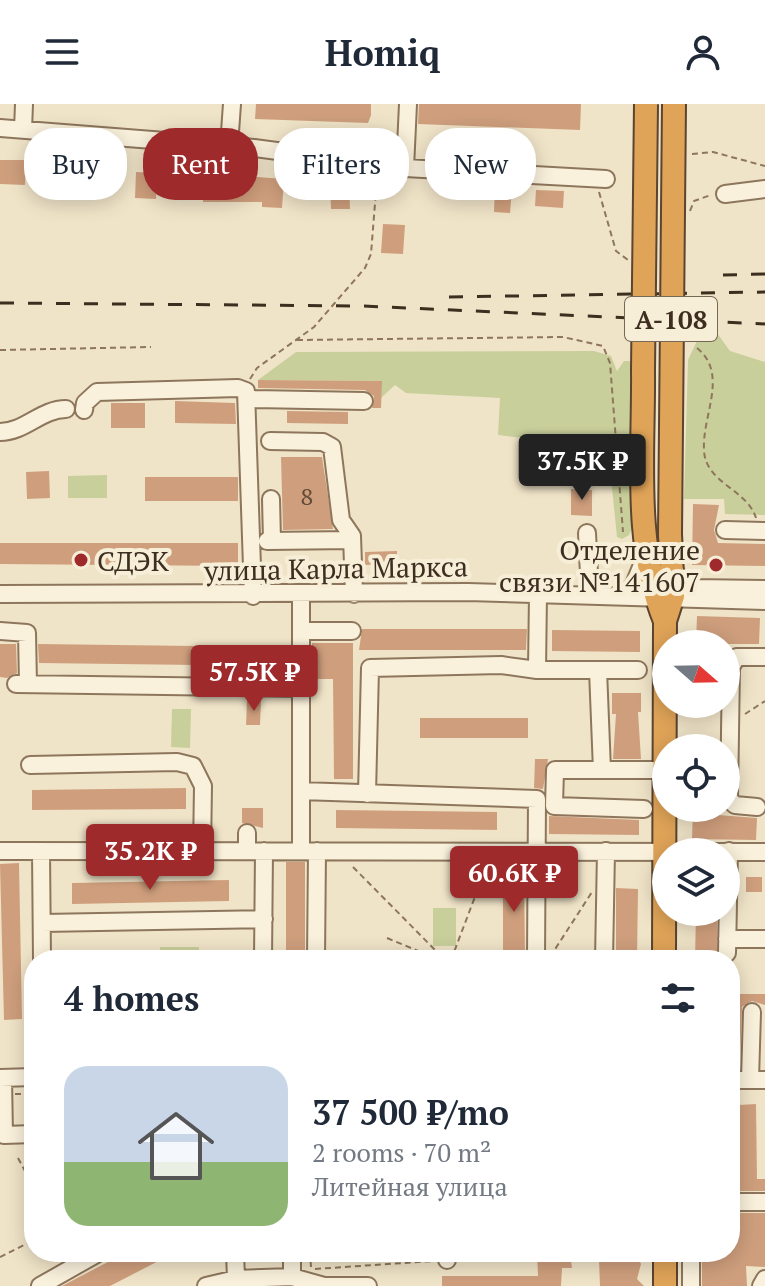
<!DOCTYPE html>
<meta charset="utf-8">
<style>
:root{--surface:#fff;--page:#f6f6f7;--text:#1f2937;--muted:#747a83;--accent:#9e2a2b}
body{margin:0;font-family:"PT Serif",serif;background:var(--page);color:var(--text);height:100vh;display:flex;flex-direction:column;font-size:30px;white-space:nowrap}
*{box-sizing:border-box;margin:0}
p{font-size:26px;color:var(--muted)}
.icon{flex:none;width:44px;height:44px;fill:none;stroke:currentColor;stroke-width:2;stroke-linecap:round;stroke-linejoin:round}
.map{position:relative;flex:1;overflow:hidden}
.drawer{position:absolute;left:24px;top:846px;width:716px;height:312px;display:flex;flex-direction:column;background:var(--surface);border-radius:32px;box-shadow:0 4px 20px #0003}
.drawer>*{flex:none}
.top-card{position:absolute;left:24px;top:24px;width:718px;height:72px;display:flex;gap:16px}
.needle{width:52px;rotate:110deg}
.tools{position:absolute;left:652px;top:526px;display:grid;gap:16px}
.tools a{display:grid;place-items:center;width:88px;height:88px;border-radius:50%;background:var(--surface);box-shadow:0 4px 20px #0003;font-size:40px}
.price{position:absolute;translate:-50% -68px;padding:0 18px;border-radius:8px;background:var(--accent);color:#fff;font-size:26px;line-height:52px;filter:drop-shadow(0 2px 4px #0008)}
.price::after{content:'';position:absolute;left:50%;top:48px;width:24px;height:18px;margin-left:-12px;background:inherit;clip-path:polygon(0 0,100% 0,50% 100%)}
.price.active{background:#222;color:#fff}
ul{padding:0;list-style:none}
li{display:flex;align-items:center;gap:24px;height:200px;padding:0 40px}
li span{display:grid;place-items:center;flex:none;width:224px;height:160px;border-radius:24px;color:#555}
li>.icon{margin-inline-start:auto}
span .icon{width:96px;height:96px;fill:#fffc;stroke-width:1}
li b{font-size:34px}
h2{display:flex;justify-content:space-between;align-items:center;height:96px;padding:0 40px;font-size:34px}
.tag{padding:0 28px;border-radius:32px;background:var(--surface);box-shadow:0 4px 20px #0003;font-size:28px;line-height:72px}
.tag.active{background:var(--accent);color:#fff}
header{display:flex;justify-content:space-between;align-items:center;height:104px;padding:0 40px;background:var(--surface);font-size:36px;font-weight:700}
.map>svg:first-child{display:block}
</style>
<header><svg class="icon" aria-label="menu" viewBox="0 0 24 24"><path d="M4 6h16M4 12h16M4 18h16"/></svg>Homiq<svg class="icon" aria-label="person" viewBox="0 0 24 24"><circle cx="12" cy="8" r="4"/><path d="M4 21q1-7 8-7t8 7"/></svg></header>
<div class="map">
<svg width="765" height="1182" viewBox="0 0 765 1182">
<rect width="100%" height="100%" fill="#f0e4c8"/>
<path fill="#c9cf9b" d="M702,226L717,229L730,247L765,258V411L725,410L724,395H684L688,256Z
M594,247L611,252L617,267L624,257H634L633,422L629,431L622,435L617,433L608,344L498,331L500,294L406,289L395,281L381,294V277L258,276L296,248Z
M107,371V394H68V372Z
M172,605H191L190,644L171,643Z
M433,804H456V842H433Z
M160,843H199V856H160Z"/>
<path fill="#cf9f7d" d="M256,0H371V11L368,19L255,15Z
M419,0H581L580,26L418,20Z
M0,56H26L25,81L0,80Z
M61,58H86V82H61Z
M136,68L157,69L156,95L135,94Z
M204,69L284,75L282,104L262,103V98H203Z
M330,78H349L350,105H331Z
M495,84L512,85L510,109L494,108Z
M536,86L564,87L563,104L535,102Z
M383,120L405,121L403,150L381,149Z
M258,276L382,277L381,304H372L374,292L365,286L258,284Z
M175,297L235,299L236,320L175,319Z
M111,299H145V324H111Z
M287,307L348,308V320L287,319Z
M535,344L563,347L560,373L532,370Z
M281,353H322L333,425L283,426Z
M49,367L50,394L27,395L26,368Z
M145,373H238V397H145Z
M571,385L592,386V412L571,411Z
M693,400L719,401L714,426L718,439L765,440V462L692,461Z
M0,439H238V462L0,460Z
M397,447V460L365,461V448Z
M697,512L760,514L759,540H696Z
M362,525H527L526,546H359Z
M552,526L640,527V548L552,547Z
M312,539H353V675H334L333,575H312Z
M0,540H16L17,569L7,574L0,573Z
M38,540L268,543V562L39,559Z
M612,589H641V608H638L641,655H613L616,610H612Z
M247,597H261L260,621H246Z
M420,614H528V634H420Z
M535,655H548L543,685L534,684Z
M186,684V705L32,706V686Z
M242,704H263V724L242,719Z
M693,704H718V711L757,714L756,736L692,735Z
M336,706L497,708V726L336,724Z
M549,712L639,716V731L549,730Z
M286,758H305V856H286Z
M19,759L22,915L4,916L0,760Z
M503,764H524L525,856H503Z
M746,773H762V788H746Z
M229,776V797L72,800V779Z
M616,784L638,785L637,856H616Z
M696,808H717L718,856H695Z
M730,890H765V901L752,897L742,903L740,955H730Z
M24,998H34V1018H24Z
M756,1000L757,1075H765V1087H730V1024H739V1001Z
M730,1109H765V1163L746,1162L747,1182H702V1148H730Z
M127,1148H176L110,1182H62Z
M537,1148H635L641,1160L637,1175L644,1182H600L599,1156L571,1157L572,1164H562L561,1182H442V1172H538Z"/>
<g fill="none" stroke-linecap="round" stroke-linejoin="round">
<g stroke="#8d765c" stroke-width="20">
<path id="minor" d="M0,24L254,44L405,64L606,75
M23,26L24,0
M229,42L232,0
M405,64L408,0
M725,90L765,85
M249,295L364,297
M84,306L85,299L97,288L238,284L246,287L253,492
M0,328C25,328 41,305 66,305
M270,337L323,338L332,343L341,416L352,432L354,490
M271,395L272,436
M725,426L765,427
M587,429L590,491
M267,437L352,436
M673,464L683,480L693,484L765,485
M0,490L468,488L765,497
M538,490L537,566H638
M301,491V746
M618,491L633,483L646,451
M0,527L27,529L28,580
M301,527H352
M598,566L602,666H555L554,702L644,705
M16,580L302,584
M30,661L177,658L193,662L203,682L202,747
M602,666H666
M301,687L537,695L536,856
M367,690L370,564L501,561L537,566
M757,703L735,701L729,695L731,563L737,553H765
M0,747L765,748
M41,747L42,856
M247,747V729
M42,819L264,815
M727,835H765
M727,849L729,747
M263,856L264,747
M316,856L317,747
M604,856L606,747
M0,974L34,973
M3,974L4,1031L34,1030
M730,976H765
M750,976L752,908
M730,1098H765
M235,1148L236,1175
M292,1148V1173
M447,1148V1156
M691,1148V1182
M40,1182L100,1148
M206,1182L236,1175L292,1173L324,1182H368
M761,1182L765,1175"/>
</g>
<g stroke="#5b4430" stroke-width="26">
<path id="highway" d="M643,266C644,349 633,439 665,517
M664,856L665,517L673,492L670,430
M665,1182V1148"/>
</g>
<path stroke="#8d765c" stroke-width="2" stroke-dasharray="6 4" stroke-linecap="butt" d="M692,50L713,48L765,62
M599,88L616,147L628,156
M690,107L694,97L711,91
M297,236L563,233L603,242L610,259L623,428
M697,244C729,270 702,311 704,346C705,379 747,385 756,414
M0,246L151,243
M250,275L257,264L314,223L365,164L371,150L377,74
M745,610L765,597
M353,763L445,856
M387,834L440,856
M550,853L592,788
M451,856L487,761
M15,990H34
M18,1054L34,1084
M310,1148L311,1163
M0,1153L34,1136
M315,1165L433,1157"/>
<use href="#minor" stroke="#faf1dc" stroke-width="16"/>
<use href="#highway" stroke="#e0a458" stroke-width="22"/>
<path stroke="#3d2e20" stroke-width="3" stroke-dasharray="14 14" stroke-linecap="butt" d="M723,171L765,170
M449,193L765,188
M0,199L364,202L765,220"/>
<g stroke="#5b4430" stroke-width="26" stroke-linecap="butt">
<path id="highway-bridge" d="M643,266L646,0
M670,430L674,0"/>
</g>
<use href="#highway-bridge" stroke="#e0a458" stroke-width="22"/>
</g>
<g fill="#9e2a2b" stroke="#f7eed8" stroke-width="3">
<circle cx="81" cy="456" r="8"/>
<circle cx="716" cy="461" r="8"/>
</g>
<g text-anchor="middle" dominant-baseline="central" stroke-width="8" stroke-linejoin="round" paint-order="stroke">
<g font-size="24" fill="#624a37">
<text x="307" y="392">8</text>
</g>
<rect fill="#f7eed8" stroke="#756857" stroke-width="2" x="625" y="193" width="92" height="44" rx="6"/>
<g font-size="26" font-weight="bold" fill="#3d2e20">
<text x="671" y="215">А-108</text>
</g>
<g font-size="28" fill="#3d2e20" stroke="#f7eed8" text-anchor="end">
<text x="700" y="445">Отделение<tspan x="700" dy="32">связи №141607</tspan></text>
<text x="97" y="456" text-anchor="start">СДЭК</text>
</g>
<g font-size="28" fill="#3d2e20" stroke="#f7eed8">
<text transform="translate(336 464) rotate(-1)">улица Карла Маркса</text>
</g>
</g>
</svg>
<div class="tools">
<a><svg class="needle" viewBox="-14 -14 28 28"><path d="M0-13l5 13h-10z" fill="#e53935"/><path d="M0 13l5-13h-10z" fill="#747a83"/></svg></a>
<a><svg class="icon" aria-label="locate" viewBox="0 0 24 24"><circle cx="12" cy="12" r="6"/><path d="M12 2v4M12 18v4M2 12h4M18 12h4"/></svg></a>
<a><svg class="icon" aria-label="layers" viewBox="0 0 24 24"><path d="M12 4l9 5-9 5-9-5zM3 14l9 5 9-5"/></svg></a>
</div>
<b class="price active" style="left:582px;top:398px">37.5K ₽</b>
<b class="price" style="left:254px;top:609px">57.5K ₽</b>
<b class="price" style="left:150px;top:788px">35.2K ₽</b>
<b class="price" style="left:514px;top:810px">60.6K ₽</b>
<div class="top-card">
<a class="tag">Buy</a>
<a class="tag active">Rent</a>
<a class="tag">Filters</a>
<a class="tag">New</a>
</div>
<section class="drawer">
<h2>4 homes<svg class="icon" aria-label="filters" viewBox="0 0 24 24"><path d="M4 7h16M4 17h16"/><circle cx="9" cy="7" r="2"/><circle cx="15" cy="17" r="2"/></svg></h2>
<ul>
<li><span style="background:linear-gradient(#c9d6e8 60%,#8fb573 0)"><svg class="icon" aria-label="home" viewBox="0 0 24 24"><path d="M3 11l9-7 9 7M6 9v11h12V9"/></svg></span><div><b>37 500 ₽/mo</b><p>2 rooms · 70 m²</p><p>Литейная улица</p></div></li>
</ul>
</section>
</div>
